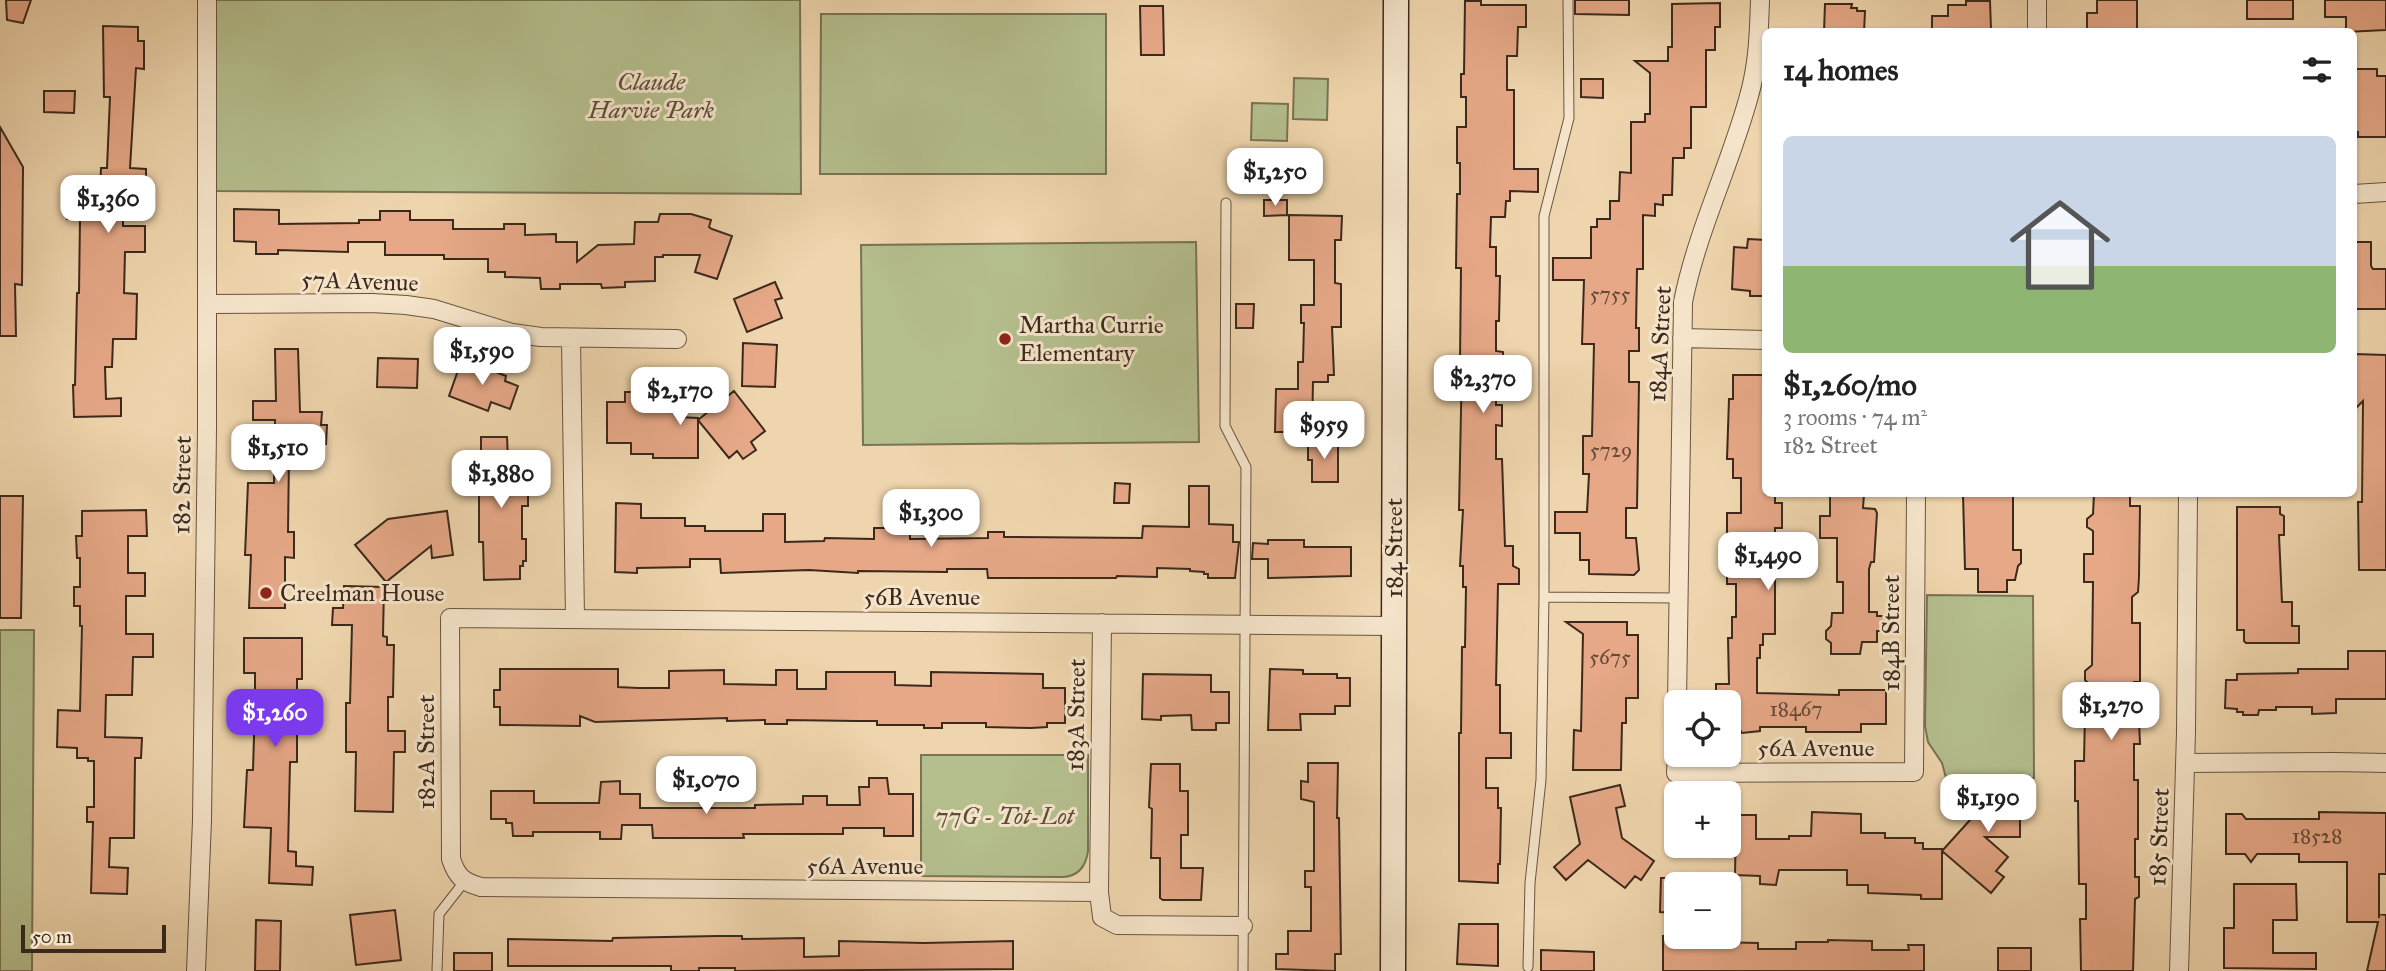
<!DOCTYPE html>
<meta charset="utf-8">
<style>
:root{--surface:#fff;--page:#f2f2f2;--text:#222;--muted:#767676;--accent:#7c3aed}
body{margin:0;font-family:"IM FELL Great Primer",serif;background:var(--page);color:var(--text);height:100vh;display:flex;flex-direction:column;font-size:26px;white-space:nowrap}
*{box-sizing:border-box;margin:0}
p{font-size:23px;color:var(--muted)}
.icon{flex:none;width:38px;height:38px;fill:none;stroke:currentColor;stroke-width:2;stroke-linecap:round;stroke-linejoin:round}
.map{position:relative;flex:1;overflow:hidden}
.panel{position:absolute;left:1762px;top:28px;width:595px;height:469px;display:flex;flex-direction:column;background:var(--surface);border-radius:10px;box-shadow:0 2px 5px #0004}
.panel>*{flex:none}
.controls{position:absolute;left:1664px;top:690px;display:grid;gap:14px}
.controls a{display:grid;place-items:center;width:77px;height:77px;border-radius:10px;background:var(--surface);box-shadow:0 2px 5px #0004;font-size:35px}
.scale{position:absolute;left:21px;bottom:18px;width:145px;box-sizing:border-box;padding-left:7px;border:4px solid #3c291c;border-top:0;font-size:19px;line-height:24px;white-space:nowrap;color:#3c291c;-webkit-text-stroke:5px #f5e4ca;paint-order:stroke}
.price{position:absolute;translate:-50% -60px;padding:0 16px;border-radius:14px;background:#fff;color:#222;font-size:23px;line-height:46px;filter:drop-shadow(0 2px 4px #0008)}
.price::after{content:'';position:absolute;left:50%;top:42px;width:21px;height:16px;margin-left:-10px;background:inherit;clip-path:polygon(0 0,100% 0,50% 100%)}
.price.current{background:var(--accent);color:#fff}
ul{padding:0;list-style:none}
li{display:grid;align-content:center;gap:14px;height:371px;padding:0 21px}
li span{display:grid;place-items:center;height:217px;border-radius:10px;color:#555}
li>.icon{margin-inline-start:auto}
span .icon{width:126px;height:126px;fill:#fffc;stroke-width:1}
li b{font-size:30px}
h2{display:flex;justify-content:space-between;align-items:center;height:84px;padding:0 21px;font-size:30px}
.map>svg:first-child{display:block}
</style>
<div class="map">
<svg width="2386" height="971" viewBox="0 0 2386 971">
<rect width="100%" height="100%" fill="#efd5ad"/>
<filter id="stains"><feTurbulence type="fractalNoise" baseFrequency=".00286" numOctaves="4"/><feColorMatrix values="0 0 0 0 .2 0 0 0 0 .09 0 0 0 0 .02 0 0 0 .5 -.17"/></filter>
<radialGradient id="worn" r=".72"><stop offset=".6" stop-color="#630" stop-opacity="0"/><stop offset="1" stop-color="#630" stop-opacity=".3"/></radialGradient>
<path fill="#b5be8d" stroke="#787454" stroke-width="2" d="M216,0H800L801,194L216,191Z
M821,14H1106V174H820Z
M1294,78L1328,79L1327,120L1293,119Z
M1252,103L1288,104L1287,141L1251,140Z
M1196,242L1199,442L863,445L861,245Z
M1927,595L2033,596L2034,778H1946L1942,763L1928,742L1925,726Z
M0,630H34L32,971H0Z
M921,755H1088V851C1086,866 1079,876 1063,877L921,876Z"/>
<path fill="#e6a887" stroke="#3c291c" stroke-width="2" d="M6,0H31L23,23L7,20Z
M1575,0H1629V15L1575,14Z
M2097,0H2137V32H2087V13H2097Z
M2247,0H2293V19H2247Z
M2325,0H2386V30L2346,32V17H2325Z
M1465,1H1481V5H1526V27H1518L1517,56H1507V90H1514V169H1538V192L1510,191V201H1506L1505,217H1491L1490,247H1496V276H1500L1499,321H1496V351L1503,352V374H1496V405H1502V426L1496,425V459H1502L1505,546H1513V566L1519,569V584H1498L1496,685H1500V733H1511V758H1486V788H1498V808H1501L1500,864H1498V883L1459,881V733H1461L1462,647H1465L1466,587H1463V566H1460L1463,510H1459L1462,361H1460L1461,268H1456L1457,194H1460V163H1457V127H1466V97H1461V74H1464Z
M1966,1H1990L1991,29H1976V32H1932V16H1948V5H1966Z
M1720,3V27H1715V50H1706V107H1691V148H1684V158H1673L1672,195H1663V205L1655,204V216L1643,215V269H1637L1636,328H1639V351H1629V382H1639L1637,508H1626V538H1636L1639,570L1634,575L1589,574V560H1580V533H1555V512H1587L1589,474H1583V436H1592L1594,344H1582L1584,280H1553V258H1591V227H1597V219H1610V201H1619L1620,172L1631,173V122H1645V114H1650V73L1635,61H1668V47H1672V4Z
M1825,4H1852L1851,8H1857V11H1865L1864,32H1824Z
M1140,6H1163L1164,55H1141Z
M103,26L138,27V41H144V69L136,68L130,168L146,169V194H123V226H145V252H125L124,293L137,294L136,339H113L112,367H105L106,399L121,398V416L74,417L73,385H75L77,293H79L80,219H67V192L100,193L101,168H107L110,97H104Z
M2354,69H2377V76H2386V137H2358V132H2354Z
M1581,79H1603V98L1581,97Z
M44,91H75L74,113L44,112Z
M0,127L23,167L22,285L15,284L16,336H0Z
M1264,200H1287V215L1264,216Z
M234,209L279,210V224L359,223V220H380V211H410V220H453V229H504V224H525V235L556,234V242H577V262L598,245L634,244L635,222H658L660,214H691L711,220L709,227L712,229L732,236L717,279L695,272L700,255H663V257H655V281L625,282V287L602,288L601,284H560V289H541L540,278L505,277V272H488V259H444V255H385V242H348V252L278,250V254H256V242L234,241Z
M1289,215L1342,216L1341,240H1335V283L1341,284V327H1332L1334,375H1328V382H1313L1312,432H1275L1276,389H1298V362H1303L1304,323H1301V305H1314V260H1289Z
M1748,239L1766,240V296H1750V291L1732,289L1734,247L1747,248Z
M2354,242H2371V266L2373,269H2386V309H2354Z
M775,282L782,298L775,300L782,318L747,332L734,299Z
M1236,304H1254L1253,328H1236Z
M743,343L777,345L775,387L742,386Z
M275,349H298L300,412H322L321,425H327L326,444H313V456H289L288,532H294V558L285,557V608H249L251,555H245L248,483H274L275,420H253V401H276Z
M2354,354L2386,355V570H2359L2358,502H2362L2363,401L2354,410Z
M378,358L418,359L417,388L377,387Z
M462,359L506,376L505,381L518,386L510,409L491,402L488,411L449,396Z
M1733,375H1766V494H1775V503H1782V528H1775V634H1763V645H1760V658H1757V693L1839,695V690H1886V724H1861V732H1806V727H1760V731L1742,733L1740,730H1729V702H1716V684H1729L1728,638H1732V617H1736V584H1727V513H1741V478H1733V459H1727L1729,399H1733Z
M734,391L765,431L751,442L756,450L743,459L737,451L729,458L698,420V458H653V454H631V443H607V402H625V392H647V404H678V417L698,418V420Z
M481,437H507L508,459H520V485H528V506H522V539H526V561H523V566H520V579L484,580L483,542H479V475H473V460H481Z
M1308,441H1338V482H1312V460H1308Z
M1115,483L1130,484L1129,503H1114Z
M1189,486H1209V524L1233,525V542H1239L1235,578H1208V574H1204V572L1190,571V569L1157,568V577L1117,576L1116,578H988L987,569H947V572L858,571V573L809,570L721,573L720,559H690V567L637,568V573L615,572L616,503L641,504V518H685V526H705V531H763V514H785V542L824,541L825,538L874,539V528H910V539L988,538V532H1004V537L1142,538L1143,526L1189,527Z
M1830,494H1864L1863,508L1875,509L1877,513L1874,562H1871L1869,569V612H1877V616H1886V631H1877V642H1862L1860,654H1831V643L1826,639V631L1831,626L1832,613H1843V582H1837V538H1820V516H1830Z
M1963,494H2013V550H2021V563L2018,566L2015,580H2007V592H1978V569H1965Z
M2094,494H2130V506H2140L2139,577L2138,592L2132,597V623H2140V682H2134V721H2139L2140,744H2134V780H2138V839H2135V877H2139V897L2135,899L2133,971H2081L2080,919H2086V884H2079L2078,801H2075V761H2084L2085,714H2092V687L2085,680V671L2092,665L2093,582H2084V554H2093V531L2087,527V519L2093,514Z
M0,496H23L21,618H0Z
M2237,507H2280V514L2284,516V535H2279L2282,602H2292V626H2299V643H2246L2244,641V630H2237Z
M146,510L147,536H128V573H145V596H126V634H153V657H133L132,695H106L105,737L142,738L141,758H135L134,838H110L109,867L128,868L127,894L91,893L93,822H87V807H94V761H88V758H77V748L57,747L58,710L80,711L82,626H80V606H74V587H80V558H77L76,536H82V511Z
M447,511L453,555L432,558L431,546L386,582L355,545L388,519Z
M1268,540H1304V547H1351V576L1268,578V559H1252L1253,543L1268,544Z
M344,586L384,587L383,636L387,637V645H394L393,697H388V731H405V752H394L393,812L355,811L356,752H346V703H350L352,625H332L333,608H343Z
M1566,622H1627V635H1638V698H1626V723H1622L1621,770H1573L1574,730L1581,731L1583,634Z
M244,638H302V679H297V762H290L288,851L296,852V866L313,867L312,885L269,883L271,828L244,827L247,770H253L255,704V673H244Z
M2348,651H2386V699H2336V713L2312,714V707H2276V710H2259L2258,715H2243V712H2237V709L2225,708L2226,680H2237V674L2298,673V669H2348Z
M500,669H618V687L638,688H669V671L724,670V684L776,685V670H797V689H826V672H895V685L931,686V672L1043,674V688H1065V723H1047V727L1031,728L986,727V723H942V728H924V725H877V721H856L787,720V724H765V720L727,721V718L595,722L580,716V726L500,725V707H494V690H500Z
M1270,669L1303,670V674H1337V678H1350V706H1335V714H1300L1301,730H1268Z
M1143,674L1211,675V692H1229V723H1216V730H1192L1191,715L1161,716V720L1142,719Z
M1308,763H1338L1337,818H1339L1341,954H1335V971L1276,969V954H1288V931H1311V887H1305V871H1314V802L1301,799V781L1308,782Z
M1151,764H1180V791H1188V835H1181V868H1203L1201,900H1163L1160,898V858H1151L1152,809L1149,807Z
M869,778H887L889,794H913V836H884V828H843V834H743L744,838H653L652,825H622L621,839H600V832H533V836H513L512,823H506V819H491V791H534V803H599L601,782L620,781V794H640V808H755V805L803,804V796H827V805H860L859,787H869Z
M1620,785L1625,806L1616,808L1622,838L1654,861L1641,880L1635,876L1625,888L1588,860L1566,880L1554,867L1580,844L1570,797Z
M1979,785H2020V837H1985L2008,857L1996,871L2004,877L1991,893L1942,851L1979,810Z
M1812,812L1861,814V833H1885V838H1915V843H1923V849H1942V899H1921V895L1868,893V885H1847V870H1779L1776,885L1760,884V876L1735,875L1736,815H1756V839H1789V836H1811Z
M2319,812L2386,813V874H2379V918V914L2386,915V971H2367L2378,922H2347V862H2299V854H2257L2251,862L2245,854H2226V814H2242L2246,819H2319Z
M1661,878H1676V913L1660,912Z
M2234,884H2296L2297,920H2273V953H2316V969L2224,968V928H2234Z
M395,910L401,960L356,965L350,915Z
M256,920L281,921L280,971H255Z
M1459,924H1498V966L1457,964Z
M718,936H742V939L804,938V957L839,956V941L924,943L1013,941V969L735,971V968H699V971H671V966H508V939L612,941L613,938Z
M1663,936H1714V942L1758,943V949H1796V942H1828V940L1872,941V950H1909L1908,945H1924V971H1663Z
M1998,948H2031V971H1998Z
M1541,950L1594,952V971H1541Z
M454,953H492V971H454Z"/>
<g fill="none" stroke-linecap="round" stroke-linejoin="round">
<g stroke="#695440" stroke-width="11">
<path id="service" d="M1226,203L1225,426L1246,467L1243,971
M1544,597L1678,598
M1528,967L1530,883L1541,780L1544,597V216L1569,118L1568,0
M437,971L439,914L464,882"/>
</g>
<g stroke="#695440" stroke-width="20">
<path id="minor" d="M2037,0V32
M2354,194L2386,192
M207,304L372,303L406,305L434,309L512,333L541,337L677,339
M571,338L575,619
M1682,338L1766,340
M1102,623L1099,892L1102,917L1117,925L1243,926
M1677,702L1683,302C1697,231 1730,166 1749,96C1758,65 1759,33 1760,0
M1677,754L1676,773L1914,772L1916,494
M2186,763L2335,762L2386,763
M1099,892L481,887C463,882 457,877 451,859L450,618L1393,626
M196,971L202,820L207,429V0
M2179,971L2186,732L2188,494"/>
</g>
<g stroke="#3c291c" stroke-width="27">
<path id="secondary" d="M1393,971L1396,0"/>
</g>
<use href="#service" stroke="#f5e4ca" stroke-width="9"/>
<use href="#minor" stroke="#f5e4ca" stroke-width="18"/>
<use href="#secondary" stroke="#f5e4ca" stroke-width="24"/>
</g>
<g fill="#8f2418" stroke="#f5e4ca" stroke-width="2.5">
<circle cx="1005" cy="339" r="7"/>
<circle cx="266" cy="593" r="7"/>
</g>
<g text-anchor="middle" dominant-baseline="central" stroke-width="6" stroke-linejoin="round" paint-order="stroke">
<g font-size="21" fill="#664937">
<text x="1610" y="294">5755</text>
<text x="1611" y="450">5729</text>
<text x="1610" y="657">5675</text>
<text x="1796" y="709">18467</text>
<text x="2317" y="836">18528</text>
</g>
<g font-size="24" font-style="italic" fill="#5a4e38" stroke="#f5e4ca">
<text x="651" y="82">Claude<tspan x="651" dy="28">Harvie Park</tspan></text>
<text x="1005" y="816">77G - Tot-Lot</text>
</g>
<g font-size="24" fill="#3c291c" stroke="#f5e4ca">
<text transform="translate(360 281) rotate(2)">57A Avenue</text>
<text transform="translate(1660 344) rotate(-87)">184A Street</text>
<text transform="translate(182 485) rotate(-89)">182 Street</text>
<text transform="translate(1394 548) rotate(-90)">184 Street</text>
<text x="922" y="597">56B Avenue</text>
<text transform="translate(1891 633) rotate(-90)">184B Street</text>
<text transform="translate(1076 715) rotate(-89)">183A Street</text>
<text x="1816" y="748">56A Avenue</text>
<text transform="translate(426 752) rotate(-90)">182A Street</text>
<text transform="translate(2159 837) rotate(-88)">185 Street</text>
<text x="865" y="866">56A Avenue</text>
</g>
<g font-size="24" fill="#3c291c" stroke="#f5e4ca" text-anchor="start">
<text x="1019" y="325">Martha Currie<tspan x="1019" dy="28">Elementary</tspan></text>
<text x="280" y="593">Creelman House</text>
</g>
</g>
<rect width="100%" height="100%" filter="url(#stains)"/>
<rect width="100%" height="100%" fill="url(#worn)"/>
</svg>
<div class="controls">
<a><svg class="icon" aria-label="locate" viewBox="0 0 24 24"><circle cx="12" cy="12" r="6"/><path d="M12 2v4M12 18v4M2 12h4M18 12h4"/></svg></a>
<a>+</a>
<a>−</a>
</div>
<div class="scale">50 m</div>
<b class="price" style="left:1275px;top:208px">$1,250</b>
<b class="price" style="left:108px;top:235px">$1,360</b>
<b class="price" style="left:482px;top:387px">$1,590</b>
<b class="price" style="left:1483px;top:415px">$2,370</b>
<b class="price" style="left:680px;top:427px">$2,170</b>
<b class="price" style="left:1324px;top:461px">$959</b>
<b class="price" style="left:278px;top:484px">$1,510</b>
<b class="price" style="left:501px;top:510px">$1,880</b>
<b class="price" style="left:931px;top:549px">$1,300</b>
<b class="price" style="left:1768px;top:592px">$1,490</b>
<b class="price" style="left:2111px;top:742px">$1,270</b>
<b class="price current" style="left:275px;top:749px">$1,260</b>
<b class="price" style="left:706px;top:816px">$1,070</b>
<b class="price" style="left:1988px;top:834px">$1,190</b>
<section class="panel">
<h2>14 homes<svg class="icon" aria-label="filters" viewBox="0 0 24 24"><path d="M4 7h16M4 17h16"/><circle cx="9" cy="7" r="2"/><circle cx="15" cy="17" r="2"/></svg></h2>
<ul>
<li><span style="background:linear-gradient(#c9d6e8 60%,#8fb573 0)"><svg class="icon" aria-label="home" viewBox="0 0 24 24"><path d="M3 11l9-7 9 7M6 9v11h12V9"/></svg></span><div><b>$1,260/mo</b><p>3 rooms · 74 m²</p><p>182 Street</p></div></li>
</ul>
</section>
</div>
